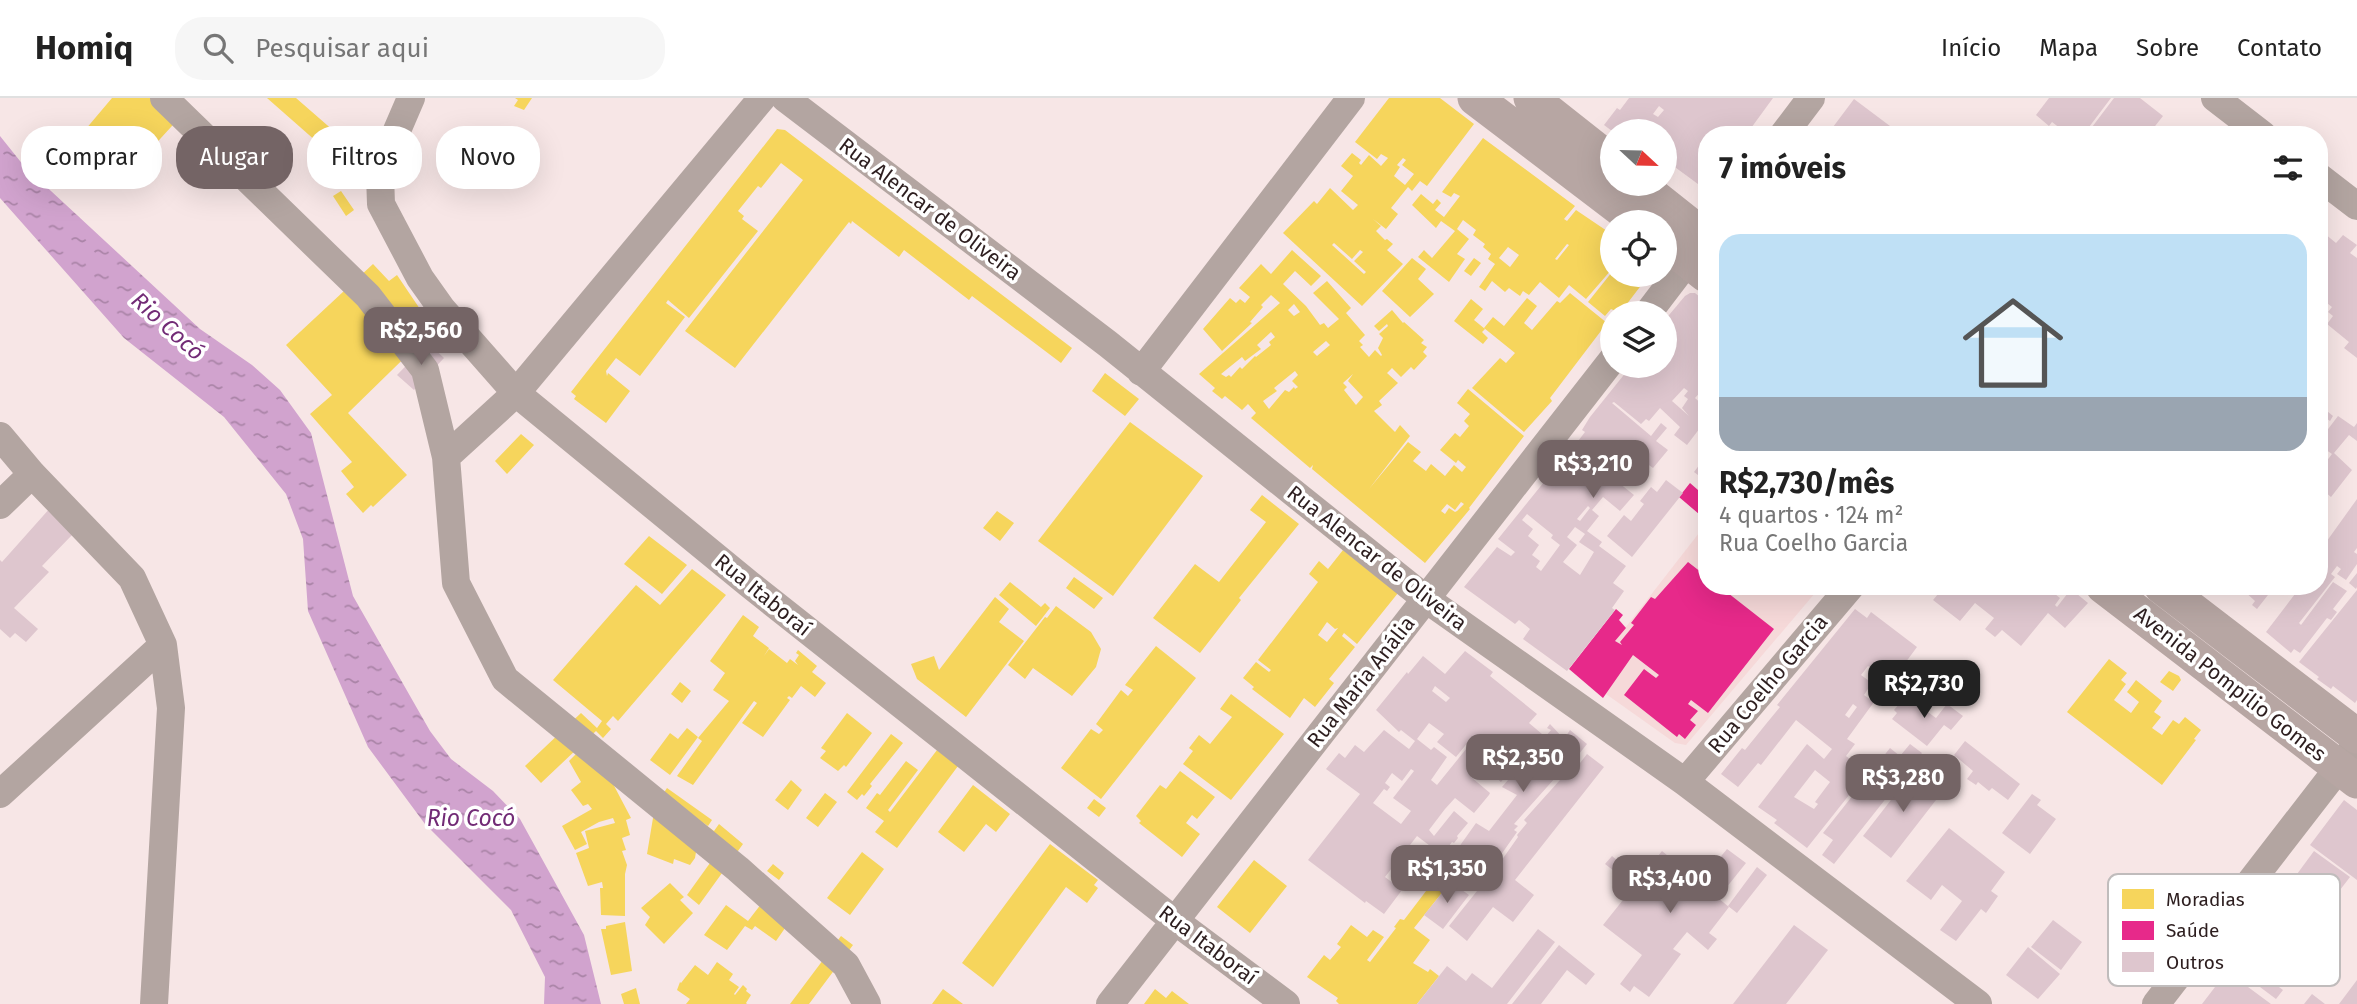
<!DOCTYPE html>
<html lang="pt">
<meta charset="utf-8">
<style>
:root{--surface:#fff;--page:#f6f6f6;--text:#222;--muted:#767676;--line:#e0e0e0;--accent:#746465}
body{margin:0;font-family:"Fira Sans",sans-serif;background:var(--page);color:var(--text);height:100vh;display:flex;flex-direction:column;font-size:26px;white-space:nowrap}
*{box-sizing:border-box;margin:0}
p{font-size:23px;color:var(--muted)}
.icon{flex:none;width:38px;height:38px;fill:none;stroke:currentColor;stroke-width:2;stroke-linecap:round;stroke-linejoin:round}
.map{position:relative;flex:1;overflow:hidden}
.panel{position:absolute;left:1698px;top:28px;width:630px;height:469px;display:flex;flex-direction:column;background:var(--surface);border-radius:28px;box-shadow:0 7px 28px #0002}
.panel>*{flex:none}
.hud{position:absolute;left:21px;top:28px;width:665px;height:63px;display:flex;gap:14px}
.needle{width:46px;rotate:112deg}
.controls{position:absolute;left:1600px;top:21px;display:grid;gap:14px}
.controls a{display:grid;place-items:center;width:77px;height:77px;border-radius:50%;background:var(--surface);box-shadow:0 7px 28px #0002;font-size:35px}
.price{position:absolute;translate:-50% -60px;padding:0 16px;border-radius:14px;background:var(--accent);color:#fff;font-size:23px;line-height:46px;filter:drop-shadow(0 2px 4px #0008)}
.price::after{content:'';position:absolute;left:50%;top:42px;width:21px;height:16px;margin-left:-10px;background:inherit;clip-path:polygon(0 0,100% 0,50% 100%)}
.price.selected{background:#222;color:#fff}
ul{padding:0;list-style:none}
li{display:grid;align-content:center;gap:14px;height:371px;padding:0 21px}
li span{display:grid;place-items:center;height:217px;border-radius:21px;color:#555}
li>.icon{margin-inline-start:auto}
span .icon{width:126px;height:126px;fill:#fffc;stroke-width:1}
li b{font-size:30px}
h2{display:flex;justify-content:space-between;align-items:center;height:84px;padding:0 21px;font-size:30px}
.chip{padding:0 24px;border-radius:28px;background:var(--surface);box-shadow:0 7px 28px #0002;font-size:24px;line-height:63px}
.chip.selected{background:var(--accent);color:#fff}
header{display:flex;align-items:center;gap:42px;box-sizing:border-box;height:98px;padding:0 35px;background:var(--surface);border-bottom:2px solid var(--line)}
header strong{font-size:33px}
nav{display:flex;gap:38px;margin-inline-start:auto;font-size:24px}
.search{width:490px;height:63px;background:var(--page);display:flex;align-items:center;gap:18px;box-sizing:border-box;padding:0 24px;border-radius:28px;color:var(--muted);font-size:26px}
.map>svg:first-child{display:block}
</style>
<header>
<strong>Homiq</strong>
<div class="search"><svg class="icon" aria-label="search" viewBox="0 0 24 24"><circle cx="10" cy="10" r="6"/><path d="M15 15l6 6"/></svg>Pesquisar aqui</div>
<nav><a>Início</a><a>Mapa</a><a>Sobre</a><a>Contato</a></nav>
</header>
<div class="map">
<svg width="2357" height="906" viewBox="0 0 2357 906">
<defs>
<pattern id="water-ripples" width="26" height="14" patternUnits="userSpaceOnUse" patternTransform="scale(1.75)"><rect width="26" height="14" fill="#d1a3ce"/><path d="M2 4q2-2 4 0t4 0M15 11q2-2 4 0t4 0" fill="none" stroke="#aa84a7"/></pattern>
</defs>
<rect width="100%" height="100%" fill="#f7e6e6"/>
<path fill="#f6d9d9" d="M1706,426V488H1821L1686,647L1675,645L1606,596L1615,543Z"/>
<path fill="url(#water-ripples)" d="M0,38L24,68L200,231L252,267L280,292L311,335L353,498L430,633L451,661L493,693L520,721L584,837L601,906H544L545,879L511,812L425,726L368,649L308,513L303,441L286,396L224,319L124,240L0,100Z"/>
<path fill="#f6d55c" fill-rule="evenodd" d="M112,0H163L182,17L139,64L131,56L107,81L79,55L81,52L74,45Z
M267,0H296L358,54L350,73Z
M515,0H532L524,12L514,8L518,2Z
M1389,0H1440L1474,26L1427,88L1420,83L1412,93L1408,89L1391,110L1398,116L1386,131L1373,121L1381,128L1376,133L1385,142L1387,141L1393,146L1387,152L1403,166L1362,208L1283,135L1314,103L1317,106L1330,90L1353,112L1358,107L1341,93L1353,78L1341,68L1352,55L1361,62L1359,65L1361,67L1369,57L1381,68L1388,60L1381,56L1377,61L1355,44ZM1403,60L1406,62L1402,67L1414,76L1405,87L1394,78L1400,69L1397,67ZM1334,145L1352,161L1360,152L1363,154L1354,163L1366,174L1364,176L1332,147Z
M777,31L785,32L1072,250L1061,265L972,198L969,202L904,152L899,159L852,123L851,126L849,124L735,270L685,233L803,82L781,65L761,90L758,88L738,113L744,118L742,121L758,133L689,220L668,202L666,205L685,219L640,278L616,260L606,273L607,278L608,275L630,293L606,325L574,301L576,298L571,294Z
M1483,40L1575,108L1564,121L1567,123L1576,112L1610,135L1607,139L1612,143V171L1586,201L1569,187L1559,200L1540,184L1529,197L1523,193L1520,198L1509,190L1505,194L1492,183L1485,193L1479,189L1495,166L1488,161L1491,156L1483,149L1485,146L1473,137L1476,132L1463,122L1457,131L1469,141L1457,156L1465,161L1449,184L1418,159L1424,152L1432,160L1455,133L1441,123L1436,130L1412,107L1421,96L1433,106L1437,101L1441,105L1435,112L1444,119L1460,98L1454,95L1451,99L1442,94ZM1567,146L1569,147L1557,162L1555,161ZM1508,149L1519,157L1510,169L1499,160Z
M341,93L354,112L346,118L333,98Z
M1292,152L1321,178L1311,188L1295,173L1283,186L1306,208L1320,227L1324,225L1328,230L1339,221L1313,195L1327,183L1351,210L1346,215L1365,237L1359,243L1363,247L1360,249L1369,259L1375,252L1381,258L1382,257L1378,250L1383,240L1379,236L1388,228L1387,226L1379,233L1374,228L1392,212L1403,225L1404,224L1424,242L1421,245L1427,249L1423,254L1427,258L1414,272L1411,269L1401,279L1392,270L1387,275L1398,285L1379,303L1382,307L1374,313L1395,334L1400,327L1410,338L1369,391L1408,344L1421,354L1413,363L1426,373L1431,366L1445,378L1454,367L1462,374L1466,369L1458,362L1456,365L1440,352L1455,335L1460,339L1469,328L1464,323L1470,316L1457,305L1468,291L1524,338L1469,410L1470,411L1425,465L1312,371L1313,367L1310,370L1251,320L1256,315L1248,306L1242,312L1225,298L1222,301L1212,293L1215,290L1199,276L1280,205L1271,197L1261,207L1263,209L1250,224L1252,225L1222,253L1203,231L1230,200L1236,205L1240,201L1245,205L1250,199L1239,190L1261,166L1271,176ZM1294,206L1300,214L1294,218L1288,212ZM1271,234L1275,239L1269,244L1271,247L1256,259L1255,258L1242,271L1240,269L1231,279L1229,277L1226,279L1221,276L1242,259L1245,263L1261,251L1257,247ZM1326,243L1330,247L1317,258L1313,254ZM1295,273L1298,277L1292,283L1298,289L1295,291L1294,289L1289,294L1285,292L1269,311L1263,303L1277,293L1274,290ZM1353,276L1348,283L1363,299L1356,307L1344,292L1347,289L1343,285ZM1461,404L1464,406L1457,413L1455,414L1449,410L1445,416L1441,413L1447,406L1455,412Z
M1412,160L1426,171L1418,181L1434,196L1410,219L1382,193Z
M1474,160L1481,165L1471,178L1464,173Z
M373,166L389,183L397,177L422,214L419,216L433,232L348,315L407,377L373,409L371,407L363,415L346,396L354,389L341,373L352,364L310,316L332,297L286,247Z
M1612,174V177H1649L1620,215L1611,211L1605,218L1588,204Z
M1570,195L1607,225L1550,300L1552,303L1524,334L1472,290L1500,260L1506,265L1515,255L1484,230L1493,219L1504,228L1527,200L1537,208L1524,225L1532,232L1557,203L1560,205Z
M1471,201L1483,211L1474,222L1485,231L1482,234L1488,240L1483,246L1454,223Z
M1105,275L1139,301L1125,318L1092,293Z
M1130,324L1203,378L1113,498L1038,443Z
M521,336L534,347L507,376L495,363Z
M1262,397L1299,426L1239,500L1241,502L1200,555L1153,520L1195,466L1219,484L1266,424L1250,412Z
M997,413L1014,425L1000,443L983,430Z
M649,438L687,467L662,496L624,466Z
M1343,452L1398,495L1357,546L1344,535L1342,538L1355,549L1329,581L1334,585L1315,609L1304,600L1290,620L1252,591L1254,589L1243,580L1256,564L1269,574L1271,572L1258,562L1318,484L1309,476L1319,463L1328,471ZM1327,524L1335,531L1338,530L1327,544L1318,537Z
M692,471L726,497L618,623L613,618L606,626L611,631L603,640L596,633L541,685L525,668L581,615L597,630L602,623L553,582L636,487L660,507Z
M1074,479L1103,500L1094,511L1066,490Z
M1010,484L1041,509L1045,505L1050,510L1036,528L999,497Z
M995,499L1009,511L999,524L1024,543L966,619L917,581L911,566L934,558L939,572Z
M1056,508L1091,534L1101,551L1096,569L1072,598L1033,570L1025,581L1008,567L1045,519L1047,520Z
M743,517L759,529L753,538L769,550L764,558L769,551L787,565L790,561L798,567L795,563L799,557L796,555L798,552L817,568L812,574L826,585L815,599L801,588L792,600L789,598L787,600L790,602L763,639L742,625L757,605L754,603L693,687L677,678L702,643L698,640L729,603L713,592L725,575L710,563Z
M1156,548L1196,580L1101,701L1061,670L1091,631L1099,636L1103,632L1096,626L1121,592L1128,598L1133,592L1125,587Z
M2109,561L2127,575L2121,582L2126,586L2114,602L2131,615L2139,604L2127,594L2136,582L2162,603L2154,614L2161,619L2152,630L2162,637L2173,622L2179,626L2185,619L2201,632L2194,641L2196,642L2162,687L2067,614Z
M2169,573L2179,578L2181,582L2173,593L2160,584Z
M680,584L691,593L682,605L671,596Z
M1231,596L1284,636L1231,702L1183,666L1193,653L1189,650L1199,637L1210,646L1232,619L1220,611Z
M847,615L872,635L846,669L844,667L838,673L820,660L826,653L821,650Z
M687,630L698,639L670,677L650,662L670,635L678,641Z
M891,636L903,645L870,686L872,688L864,698L862,696L857,702L847,694Z
M595,637L611,682L631,720L626,722L630,737L622,740L626,752L622,753L627,767L625,776V818L601,817L600,790H603L602,784L588,788L576,755L589,750L585,733L615,725L613,720L599,724L581,734L587,746L575,752L562,728L592,711L588,706L583,708L571,692L581,684L569,663Z
M937,652L958,668L897,750L875,734L884,723L866,710L877,695L880,697L906,663L918,672L888,712L890,714Z
M1180,673L1215,699L1197,721L1192,717L1186,725L1200,736L1182,759L1139,725L1141,723L1136,718L1160,687L1166,691Z
M791,682L802,692L788,712L775,702Z
M973,687L1010,716L996,734L986,726L964,754L938,734Z
M667,690L712,722L708,728L699,722L714,733L719,726L743,746L699,807L687,797L710,765L702,759L707,751L696,754L695,760L690,767L674,761L673,766L647,756L655,708Z
M825,695L837,704L818,729L806,720Z
M1094,701L1106,710L1099,719L1087,710Z
M1050,746L1098,782L1094,787L1098,790L1087,805L1066,789L993,889L962,865Z
M1434,751L1460,772L1414,830L1430,842L1413,865L1428,874L1430,871L1439,878L1417,906H1339L1336,903L1338,900L1307,879L1324,857L1330,862L1341,849L1337,846L1351,827L1367,839L1373,832L1384,839L1367,862L1370,864L1396,830L1394,829L1400,821L1404,822L1442,772L1438,769L1430,779L1426,776L1423,779L1417,774Z
M862,754L884,771L850,817L827,800Z
M1254,762L1287,788L1250,835L1217,809Z
M773,766L784,775L779,782L767,773Z
M670,785L684,799L680,802L693,815L664,846L645,827L650,819L641,810Z
M772,792L799,810L776,843L755,828L752,832L745,828L727,852L704,837L726,807L748,823Z
M625,824L632,873L611,877L601,831H606V828Z
M841,838L853,847L809,906H790Z
M717,864L733,876L729,882L739,889L734,896L735,897L743,887L747,891L746,893L751,897L746,905L747,906H686L690,901L677,892L680,884L681,885L695,867L708,877Z
M636,890L640,906H624L621,896Z
M943,891L963,906H932Z
M1155,891L1166,900L1172,893L1189,906H1144Z"/>
<path fill="#e7298a" d="M1690,385L1706,399V422L1679,399Z
M1688,464L1706,478V488H1719L1774,531L1708,615L1691,602L1688,606L1698,613L1690,622L1696,627L1685,641L1679,636L1677,639L1624,597L1644,571L1656,580L1659,577L1633,557L1603,600L1569,571L1616,511L1623,517L1619,522L1626,530L1615,543L1622,547L1620,544L1634,527L1631,525L1651,499L1655,501Z"/>
<path fill="#dec6ce" fill-rule="evenodd" d="M1629,0H1773L1746,37H1706V84L1702,89L1664,61V33H1612L1604,27L1617,10L1620,12ZM1659,8L1664,12L1658,19L1653,16Z
M2049,0H2111L2083,37H2069L2052,24L2049,28L2036,17Z
M2114,0H2140L2163,18L2148,37H2086Z
M1854,1L1902,37H1827Z
M2324,135L2336,145L2343,137L2357,147L2350,155L2357,160V260L2344,250L2349,244L2327,226L2333,218L2328,214L2332,209L2319,199V142Z
M1690,195H1695L1706,204V288L1695,300L1706,310V329L1703,326L1687,347L1674,337L1680,329L1660,310L1649,323L1646,321L1641,326L1614,304L1612,305L1651,338L1661,325L1667,330L1656,343L1668,352L1653,370L1642,362L1632,374L1620,364L1609,377L1634,397L1620,413L1603,399L1592,412L1599,418L1587,433L1602,444L1599,448L1626,468L1613,485L1624,493L1612,510L1615,512L1567,573L1523,541L1530,531L1519,522L1515,526L1464,489L1497,449L1511,458L1515,454L1498,441L1561,363L1558,361L1572,345L1575,347L1585,334L1582,332L1590,319L1631,268H1664V223L1685,198ZM1684,290L1688,293L1684,298L1688,301L1682,310L1689,318L1672,303ZM1588,408L1590,410L1580,423L1577,421ZM1527,416L1553,437L1551,440L1560,447L1541,473L1536,469L1540,463L1532,457L1539,447L1528,438L1533,431L1522,422ZM1575,429L1585,436L1579,444L1594,454L1580,477L1563,464L1577,447L1567,439Z
M428,245L444,260L414,292L397,277Z
M2327,313L2333,318L2330,323L2323,318Z
M2338,318L2354,329L2357,325V343L2349,337L2334,355L2352,372L2331,399L2319,389V373L2332,356L2319,347V343Z
M1706,358V383L1694,374Z
M1666,382L1683,395L1632,459L1607,438L1624,417L1631,423L1644,406L1640,403L1651,389L1657,394Z
M2357,401V450L2354,454L2357,456V466L2346,482L2337,476L2341,471L2337,468L2331,476L2335,479L2299,525L2301,527L2333,484L2347,493L2333,511L2337,514L2331,522L2327,520L2300,555L2294,551L2291,555L2266,534L2298,492L2304,496L2310,488H2319V476L2323,470L2319,467V454Z
M51,409L72,437L42,468L49,474L14,510L38,531L26,544L15,535L10,540L0,531V462L2,464Z
M2357,475V489L2356,491L2349,485Z
M1929,488H2045L2060,500L2055,507L2057,509L2071,491L2088,505L2065,530L2048,515L2021,548L2002,532L1995,539L1985,531L1994,520L1975,505L1960,523L1933,502L1938,496Z
M2246,488H2275L2257,511L2252,507L2255,503L2243,492Z
M2357,492V602L2355,605L2333,588L2331,591L2317,581L2319,579L2299,564Z
M1855,511L1867,520L1871,514L1917,549L1897,576L1895,575L1888,583L1868,568L1861,577L1872,585L1864,597L1874,604L1847,641L1855,646L1846,658L1854,664L1851,667L1865,677L1807,750L1774,725L1777,722L1758,709L1807,646L1824,661L1832,651L1796,622L1761,667L1758,665L1738,689L1721,676L1742,650L1745,652L1766,626L1780,609L1777,607ZM1853,606L1857,609L1849,620L1845,617ZM1815,672L1830,684L1815,704L1818,706L1814,711L1794,699Z
M1465,553L1493,574L1490,578L1537,616L1529,625L1542,636L1501,684L1488,673L1499,660L1494,659L1491,662L1486,659L1471,679L1490,695L1489,697L1474,715L1455,700L1445,711L1429,732L1434,738L1454,713L1468,725L1457,738L1458,740L1454,745L1452,744L1442,757L1417,738L1385,779L1402,792L1384,816L1366,803L1365,805L1308,762L1360,696L1326,671L1339,655L1345,660L1355,647L1364,654L1384,632L1409,651L1415,643L1401,632L1399,634L1376,612L1407,574L1408,576L1423,558L1445,576ZM1435,588L1450,600L1446,604L1432,593ZM1429,625L1444,636L1437,644L1456,659L1473,638L1475,640L1437,687L1431,682L1447,659L1434,649L1431,652L1417,641ZM1411,671L1414,673L1393,700L1411,713L1401,726L1373,705L1384,691L1387,693L1390,689L1385,685L1392,675L1402,683Z
M1906,598L1936,620L1947,606L1963,618L1951,632L1944,627L1927,648L1892,621L1897,615L1894,612Z
M1550,626L1564,641L1570,632L1587,646L1567,671L1550,657L1549,658L1564,670L1514,726L1518,728L1514,732L1517,734L1498,761L1479,747L1461,772L1449,763L1476,725L1489,733L1517,697L1502,689L1551,632L1547,630Z
M1965,643L2020,686L2008,702L1992,690L1989,693L1978,684L1976,687L1967,681L1973,673L1954,657Z
M1910,646L1922,655L1834,766L1822,757L1833,742L1823,735L1865,682L1868,684L1870,681L1867,679L1890,650L1900,658Z
M1587,656L1604,669L1515,782L1534,797L1513,824L1493,809L1467,843L1449,828L1481,788L1480,786L1483,780L1487,783L1518,739L1517,737L1527,725L1524,722L1577,663L1580,665Z
M1915,671L1943,693L1891,760L1863,738Z
M2032,696L2041,702L2037,707L2056,721L2030,756L2002,735Z
M2344,702L2357,712V782L2310,747Z
M1949,730L2005,774L1991,793L1998,798L1986,815L1981,811L1956,843L1940,832L1962,803L1942,787L1931,802L1906,783Z
M1727,751L1746,765L1718,800L1729,809L1709,835L1717,841L1708,852L1687,834L1673,851L1681,856L1649,899L1634,888L1630,894L1620,886L1642,857L1603,827L1662,753L1700,784Z
M2314,753L2350,779L2320,818L2326,822L2312,840L2307,836L2277,875L2289,885L2286,889L2281,886L2279,889L2283,892L2276,901L2252,883L2248,889L2271,906H2202L2215,889L2212,887L2241,849L2235,844L2252,823L2257,828L2272,810L2265,805L2280,787L2286,791Z
M1612,758L1624,768L1618,776L1605,766Z
M1757,769L1767,777L1737,815L1728,808Z
M1451,784L1469,797L1443,831L1424,817Z
M2053,822L2082,844L2061,872L2031,849Z
M1794,827L1828,852L1786,906H1733Z
M1538,831L1555,844L1507,906H1417L1447,868L1466,883L1472,875L1492,890Z
M1559,847L1595,876L1586,887L1567,872L1541,906H1512Z
M2028,849L2060,876L2038,901L2006,877Z
M2357,882V906H2339Z
M2312,896L2325,906H2304Z"/>
<g fill="none" stroke-linecap="round" stroke-linejoin="round">
<path stroke="#b3a5a1" stroke-width="28" d="M164,0L368,198L425,272L446,359L456,485L505,581L738,771L846,867L867,906
M411,0L383,65L380,77L381,106L420,180L442,211L516,295L749,486L1175,823L1286,906
M785,0L1108,246L1426,501L1685,684L1978,906
M2215,0L2263,37
M1783,37L1811,0
M2319,79L2357,108
M1648,215L1699,148
M1141,274L1351,0
M0,338L32,376L132,480L163,547L171,610L154,906
M446,359L516,295L762,0
M0,407L32,376
M1685,684L1851,488
M0,696L163,547
M1110,906L1612,262
M2156,906L2357,646"/>
<path stroke="#b7a6a3" stroke-width="35" d="M1475,0L1638,124
M1531,0L1612,64
M1638,86L1706,140
M1664,144L1706,177
M2103,488L2357,683
M2161,488L2357,638"/>
</g>
<g text-anchor="middle" dominant-baseline="central" stroke-width="7" stroke-linejoin="round" paint-order="stroke">
<g font-size="21" fill="#2d1e1f" stroke="#fff">
<text transform="translate(930 111) rotate(37)">Rua Alencar de Oliveira</text>
<text transform="translate(1377 460) rotate(38)">Rua Alencar de Oliveira</text>
<text transform="translate(763 497) rotate(39)">Rua Itaboraí</text>
<text transform="translate(1361 584) rotate(-52)">Rua Maria Anália</text>
<text transform="translate(1768 586) rotate(-50)">Rua Coelho Garcia</text>
<text transform="translate(2230 586) rotate(38)">Avenida Pompílio Gomes</text>
<text transform="translate(1208 847) rotate(37)">Rua Itaboraí</text>
</g>
<g font-size="23" font-style="italic" fill="#722b76" stroke="#fff">
<text transform="translate(168 228) rotate(42)">Rio Cocó</text>
<text x="471" y="720">Rio Cocó</text>
</g>
</g>
<rect x="2108" y="776" width="232" height="112" rx="10" fill="#fff" stroke="#c0bcbc" stroke-width="2"/>
<rect x="2122" y="791" width="32" height="20" fill="#f6d55c"/>
<rect x="2122" y="823" width="32" height="19" fill="#e7298a"/>
<rect x="2122" y="854" width="32" height="20" fill="#dec6ce"/>
<g font-size="19" fill="#2d1e1f">
<text x="2166" y="808">Moradias</text>
<text x="2166" y="839">Saúde</text>
<text x="2166" y="871">Outros</text>
</g>
</svg>
<div class="controls">
<a><svg class="needle" viewBox="-14 -14 28 28"><path d="M0-13l5 13h-10z" fill="#e53935"/><path d="M0 13l5-13h-10z" fill="#767676"/></svg></a>
<a><svg class="icon" aria-label="locate" viewBox="0 0 24 24"><circle cx="12" cy="12" r="6"/><path d="M12 2v4M12 18v4M2 12h4M18 12h4"/></svg></a>
<a><svg class="icon" aria-label="layers" viewBox="0 0 24 24"><path d="M12 4l9 5-9 5-9-5zM3 14l9 5 9-5"/></svg></a>
</div>
<b class="price" style="left:421px;top:269px">R$2,560</b>
<b class="price" style="left:1593px;top:402px">R$3,210</b>
<b class="price selected" style="left:1924px;top:622px">R$2,730</b>
<b class="price" style="left:1523px;top:696px">R$2,350</b>
<b class="price" style="left:1903px;top:716px">R$3,280</b>
<b class="price" style="left:1447px;top:807px">R$1,350</b>
<b class="price" style="left:1670px;top:817px">R$3,400</b>
<div class="hud">
<a class="chip">Comprar</a>
<a class="chip selected">Alugar</a>
<a class="chip">Filtros</a>
<a class="chip">Novo</a>
</div>
<section class="panel">
<h2>7 imóveis<svg class="icon" aria-label="filters" viewBox="0 0 24 24"><path d="M4 7h16M4 17h16"/><circle cx="9" cy="7" r="2"/><circle cx="15" cy="17" r="2"/></svg></h2>
<ul>
<li><span style="background:linear-gradient(#bfe0f5 75%,#9aa5b1 0)"><svg class="icon" aria-label="home" viewBox="0 0 24 24"><path d="M3 11l9-7 9 7M6 9v11h12V9"/></svg></span><div><b>R$2,730/mês</b><p>4 quartos · 124 m²</p><p>Rua Coelho Garcia</p></div></li>
</ul>
</section>
</div>
